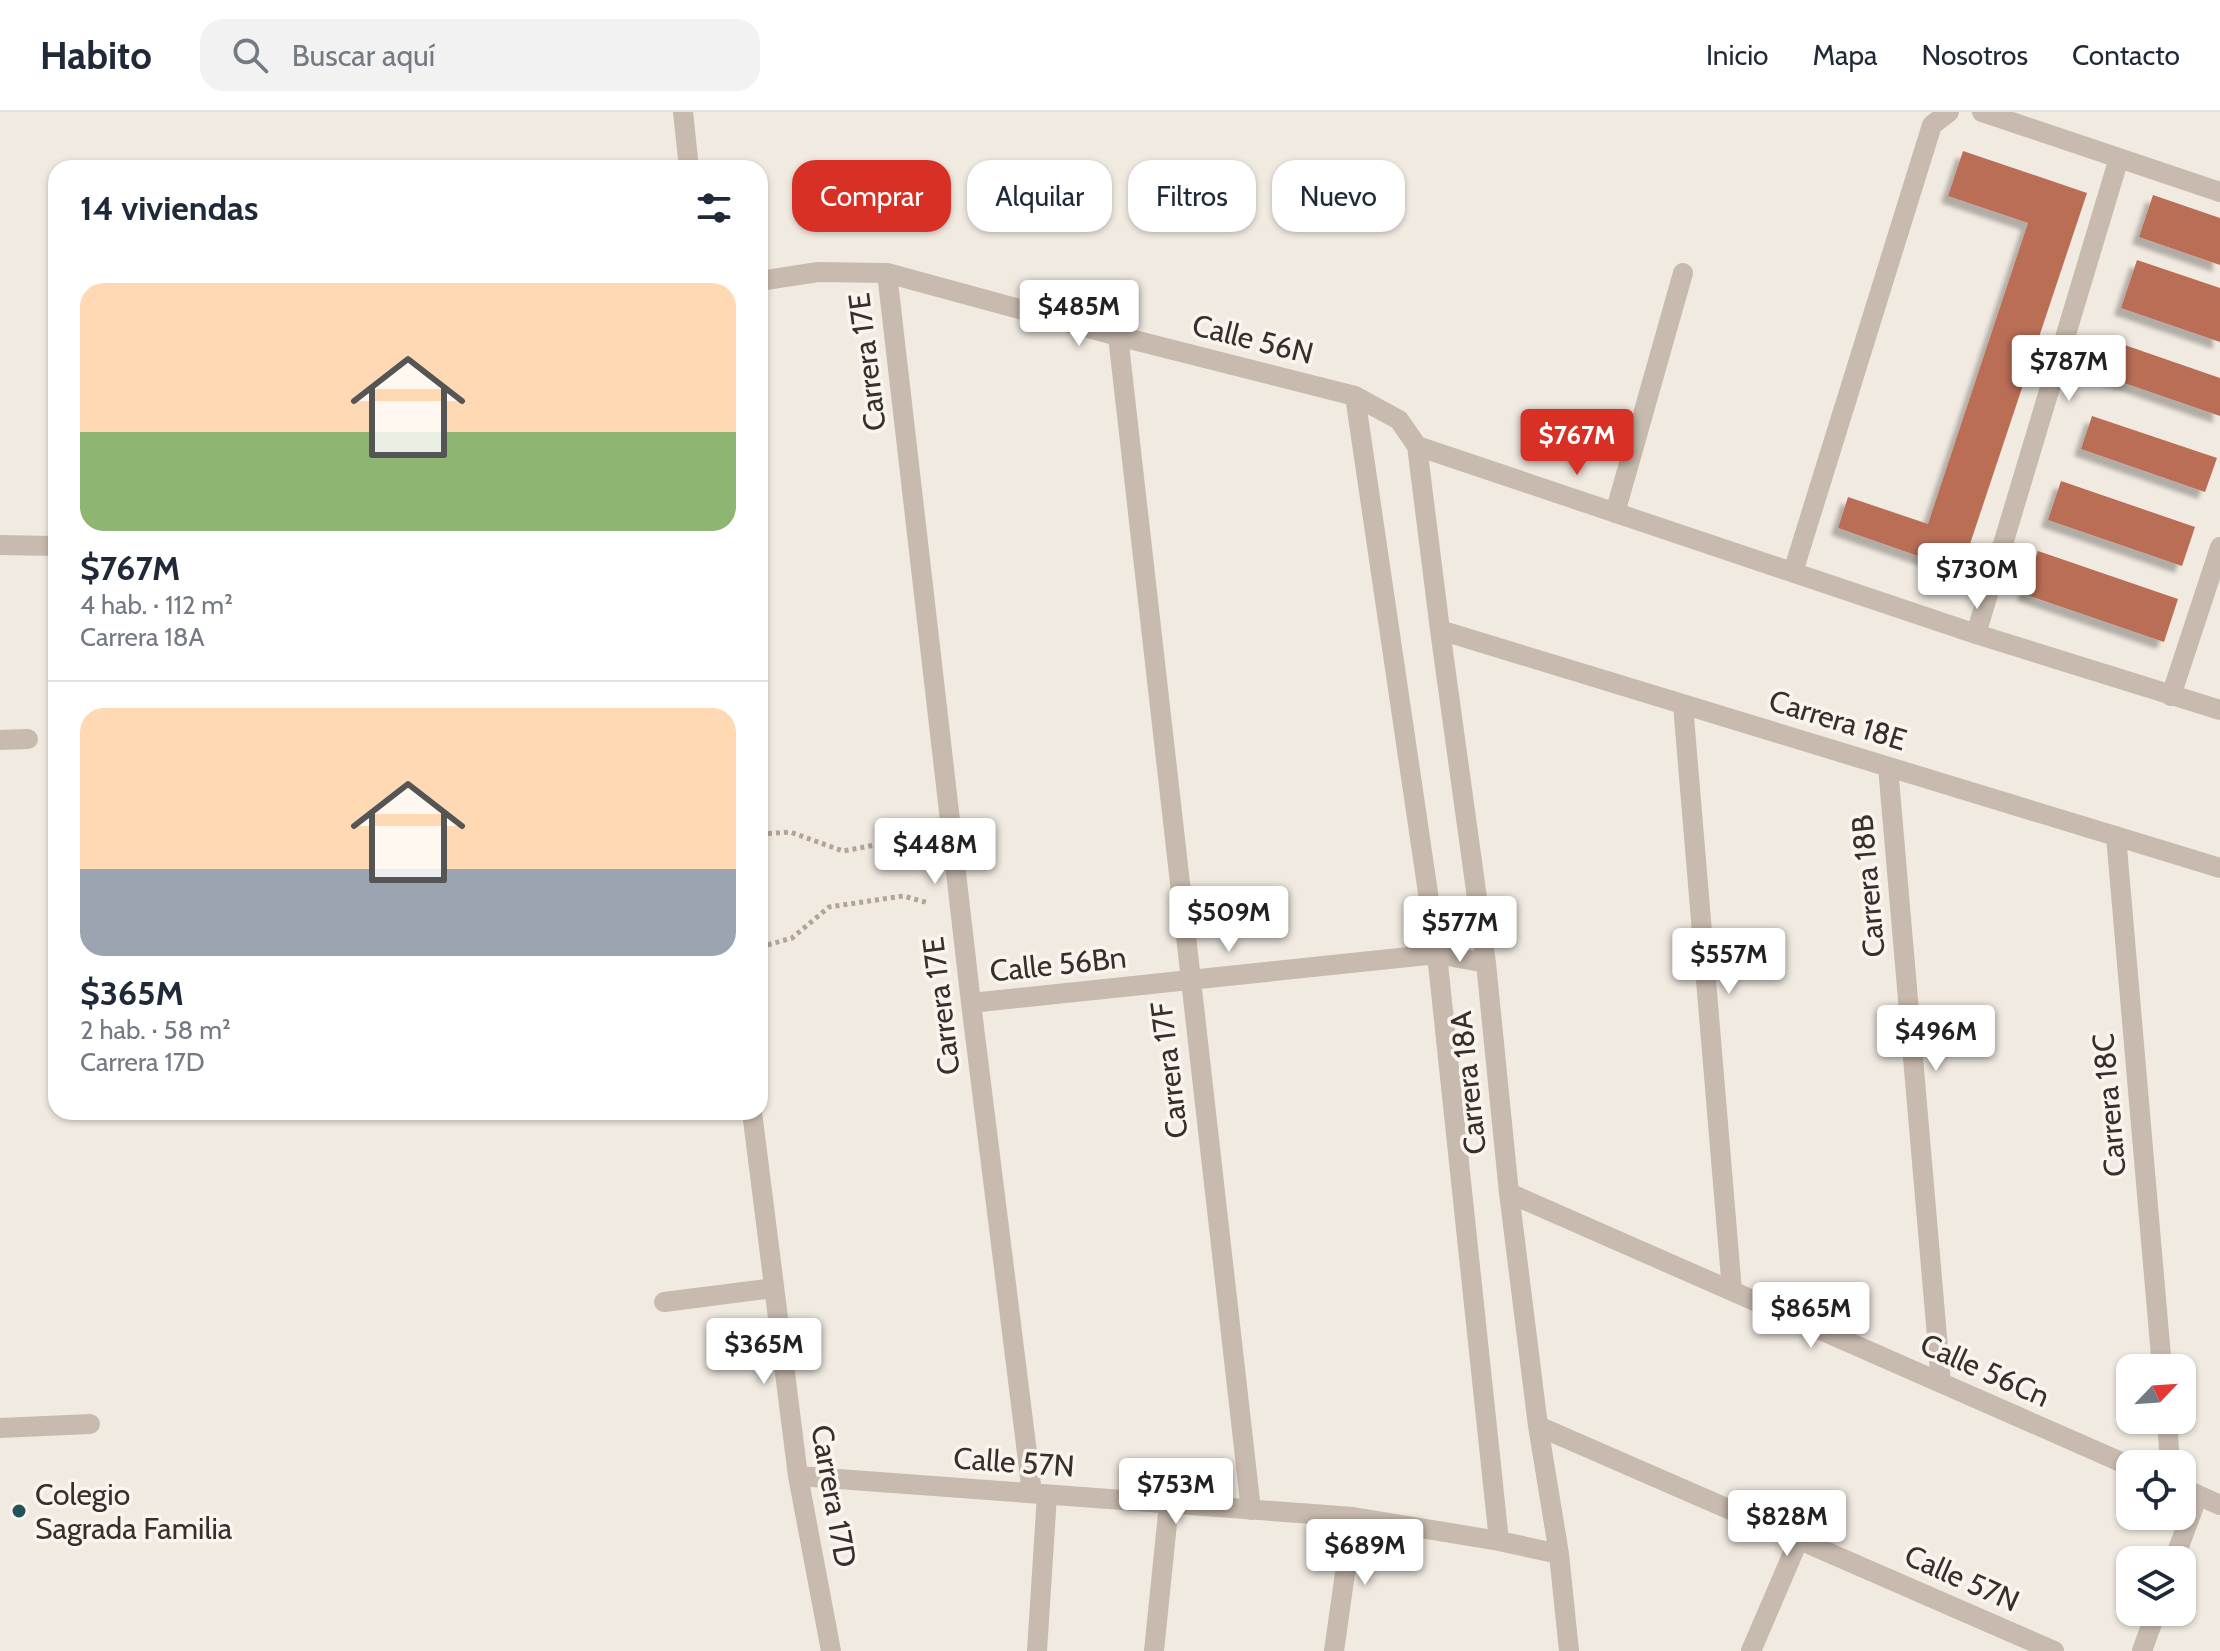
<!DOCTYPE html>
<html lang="es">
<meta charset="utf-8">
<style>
:root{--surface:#fff;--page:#f2f2f3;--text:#1f2937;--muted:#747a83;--line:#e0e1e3;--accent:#d93025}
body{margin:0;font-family:Cabin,sans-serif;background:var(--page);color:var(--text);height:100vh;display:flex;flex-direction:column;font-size:30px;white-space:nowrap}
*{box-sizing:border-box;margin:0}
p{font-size:26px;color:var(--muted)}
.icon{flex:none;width:44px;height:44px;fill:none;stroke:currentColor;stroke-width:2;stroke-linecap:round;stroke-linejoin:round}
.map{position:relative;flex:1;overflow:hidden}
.side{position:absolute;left:48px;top:48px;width:720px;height:960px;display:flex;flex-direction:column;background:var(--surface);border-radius:24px;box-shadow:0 2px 6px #0004}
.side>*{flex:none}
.top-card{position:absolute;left:792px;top:48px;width:760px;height:72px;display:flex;gap:16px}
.needle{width:52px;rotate:65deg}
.buttons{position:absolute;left:2116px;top:1242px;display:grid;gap:16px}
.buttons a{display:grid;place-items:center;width:80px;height:80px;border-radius:16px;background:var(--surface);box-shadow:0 2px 6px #0004;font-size:40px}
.price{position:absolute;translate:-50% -68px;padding:0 18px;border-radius:8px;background:#fff;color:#222;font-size:26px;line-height:52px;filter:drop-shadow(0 2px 4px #0008)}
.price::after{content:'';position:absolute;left:50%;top:48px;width:24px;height:18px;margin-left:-12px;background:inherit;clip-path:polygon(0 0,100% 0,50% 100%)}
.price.selected{background:var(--accent);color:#fff}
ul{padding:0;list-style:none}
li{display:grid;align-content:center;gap:16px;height:424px;padding:0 32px}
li+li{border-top:2px solid var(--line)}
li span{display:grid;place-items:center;height:248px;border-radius:24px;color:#555}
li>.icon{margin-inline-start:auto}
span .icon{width:144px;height:144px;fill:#fffc;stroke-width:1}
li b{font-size:34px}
h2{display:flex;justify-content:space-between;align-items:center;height:96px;padding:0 32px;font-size:34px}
.pill{padding:0 28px;border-radius:24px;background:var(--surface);box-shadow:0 2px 6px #0004;font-size:28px;line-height:72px}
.pill.selected{background:var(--accent);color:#fff}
header{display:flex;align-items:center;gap:48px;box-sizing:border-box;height:112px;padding:0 40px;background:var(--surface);border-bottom:2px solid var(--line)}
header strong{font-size:38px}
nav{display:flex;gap:44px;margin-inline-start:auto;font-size:28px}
.search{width:560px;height:72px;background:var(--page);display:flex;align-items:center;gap:20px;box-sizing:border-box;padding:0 28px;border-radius:24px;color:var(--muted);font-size:30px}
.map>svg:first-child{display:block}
</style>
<header>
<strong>Habito</strong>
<div class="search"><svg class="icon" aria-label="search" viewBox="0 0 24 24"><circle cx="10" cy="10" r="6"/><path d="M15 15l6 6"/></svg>Buscar aquí</div>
<nav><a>Inicio</a><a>Mapa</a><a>Nosotros</a><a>Contacto</a></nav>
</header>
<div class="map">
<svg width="2220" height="1539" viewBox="0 0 2220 1539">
<defs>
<filter id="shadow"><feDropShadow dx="-7" dy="7" stdDeviation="2" flood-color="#0004"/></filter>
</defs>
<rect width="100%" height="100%" fill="#f1eae1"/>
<path fill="#ba6e57" filter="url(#shadow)" d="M1963,39L2087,81L1961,459L1838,416L1848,385L1928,412L2028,111L1948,84Z
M2153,83L2220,106V153L2139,125Z
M2137,148L2220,176V230L2121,196Z
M2113,229L2220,266V304L2101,263Z
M2092,304L2217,346L2205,380L2081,337Z
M2061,369L2195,415L2182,454L2048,408Z
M2038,439L2178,487L2164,530L2024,482Z"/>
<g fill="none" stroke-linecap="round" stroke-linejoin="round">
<path stroke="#b4a498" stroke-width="5" stroke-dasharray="4 4" stroke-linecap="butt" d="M760,722L790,720L843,739L912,726L920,719
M760,835L792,826L829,795L903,784L929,791"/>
<path stroke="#c8baae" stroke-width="20" d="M683,0L689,56
M1982,0L2220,80
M887,161L971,891L1032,1381
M760,169L818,160L887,161L1118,224L1355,284L1399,308L1417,334L1440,518L1486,851L1509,1081L1538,1314L1559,1442L1569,1539
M1118,224L1251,1398
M1355,284L1437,842L1499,1429
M1417,334L1976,522L2220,598
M1615,401L1683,161
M0,433L56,434
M1793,460L1932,13L1949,0
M1440,518L2220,756
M1976,522L2119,46
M2171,584L2220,435
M1683,593L1732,1179
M0,628L28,627
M1888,655L1941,1271
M2116,724L2162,1256
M971,891L1437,842L1486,851
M752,1000L798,1364L831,1539
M1509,1081L2130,1354
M664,1190L774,1176
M2167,1308L2170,1352
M1538,1314L2054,1539
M0,1316L90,1312
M798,1364L1353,1405L1499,1429L1559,1442
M2182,1376L2220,1393
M2174,1448L2198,1383
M1037,1539L1047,1383
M1154,1539L1169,1392
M1334,1539L1353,1405
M1751,1539L1799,1427
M2142,1539L2156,1500"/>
</g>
<circle fill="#255355" stroke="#f9f4ee" stroke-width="3" cx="19" cy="1399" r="8"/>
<g text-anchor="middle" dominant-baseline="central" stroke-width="7" stroke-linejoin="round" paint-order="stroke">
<g font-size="30" fill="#382f2c" stroke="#f9f4ee">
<text transform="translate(1253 227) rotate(14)">Calle 56N</text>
<text transform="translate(867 250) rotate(-97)">Carrera 17E</text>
<text transform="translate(1838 608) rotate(17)">Carrera 18E</text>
<text transform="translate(1868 774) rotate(-95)">Carrera 18B</text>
<text transform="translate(1058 852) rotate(-6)">Calle 56Bn</text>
<text transform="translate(941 894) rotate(-97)">Carrera 17E</text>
<text transform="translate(1169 958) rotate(-97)">Carrera 17F</text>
<text transform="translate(1468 971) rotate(-96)">Carrera 18A</text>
<text transform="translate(2109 993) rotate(-95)">Carrera 18C</text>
<text transform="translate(1985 1258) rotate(24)">Calle 56Cn</text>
<text transform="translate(1014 1350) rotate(4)">Calle 57N</text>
<text transform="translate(834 1384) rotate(80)">Carrera 17D</text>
<text transform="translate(1962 1466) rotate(24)">Calle 57N</text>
</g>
<g font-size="30" fill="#382f2c" stroke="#f9f4ee" text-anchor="start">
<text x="35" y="1382">Colegio<tspan x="35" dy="34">Sagrada Familia</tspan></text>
</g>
</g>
</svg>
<div class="buttons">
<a><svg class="needle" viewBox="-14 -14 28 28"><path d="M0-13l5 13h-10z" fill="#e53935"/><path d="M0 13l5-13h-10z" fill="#747a83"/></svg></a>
<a><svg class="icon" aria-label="locate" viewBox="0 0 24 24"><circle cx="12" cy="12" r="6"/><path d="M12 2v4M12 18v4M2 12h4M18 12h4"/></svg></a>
<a><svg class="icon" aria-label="layers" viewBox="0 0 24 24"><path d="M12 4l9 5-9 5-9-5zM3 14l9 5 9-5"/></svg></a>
</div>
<b class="price" style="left:1079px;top:236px">$485M</b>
<b class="price" style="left:2069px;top:291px">$787M</b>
<b class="price selected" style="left:1577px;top:365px">$767M</b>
<b class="price" style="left:1977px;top:499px">$730M</b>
<b class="price" style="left:935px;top:774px">$448M</b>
<b class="price" style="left:1229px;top:842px">$509M</b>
<b class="price" style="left:1460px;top:852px">$577M</b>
<b class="price" style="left:1729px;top:884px">$557M</b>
<b class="price" style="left:1936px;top:961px">$496M</b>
<b class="price" style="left:1811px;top:1238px">$865M</b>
<b class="price" style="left:764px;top:1274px">$365M</b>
<b class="price" style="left:1176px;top:1414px">$753M</b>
<b class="price" style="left:1787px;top:1446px">$828M</b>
<b class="price" style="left:1365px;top:1475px">$689M</b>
<div class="top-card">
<a class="pill selected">Comprar</a>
<a class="pill">Alquilar</a>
<a class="pill">Filtros</a>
<a class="pill">Nuevo</a>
</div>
<section class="side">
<h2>14 viviendas<svg class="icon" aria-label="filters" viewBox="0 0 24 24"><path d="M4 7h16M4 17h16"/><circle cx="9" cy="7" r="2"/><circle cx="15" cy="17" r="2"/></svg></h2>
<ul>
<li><span style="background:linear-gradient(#ffd9b3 60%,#8fb573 0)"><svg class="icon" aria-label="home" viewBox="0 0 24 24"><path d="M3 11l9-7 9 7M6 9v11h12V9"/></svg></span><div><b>$767M</b><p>4 hab. · 112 m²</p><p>Carrera 18A</p></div></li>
<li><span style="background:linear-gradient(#ffd9b3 65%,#9aa5b1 0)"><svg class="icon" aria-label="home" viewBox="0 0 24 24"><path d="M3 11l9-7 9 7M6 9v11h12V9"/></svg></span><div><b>$365M</b><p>2 hab. · 58 m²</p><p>Carrera 17D</p></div></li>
</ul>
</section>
</div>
